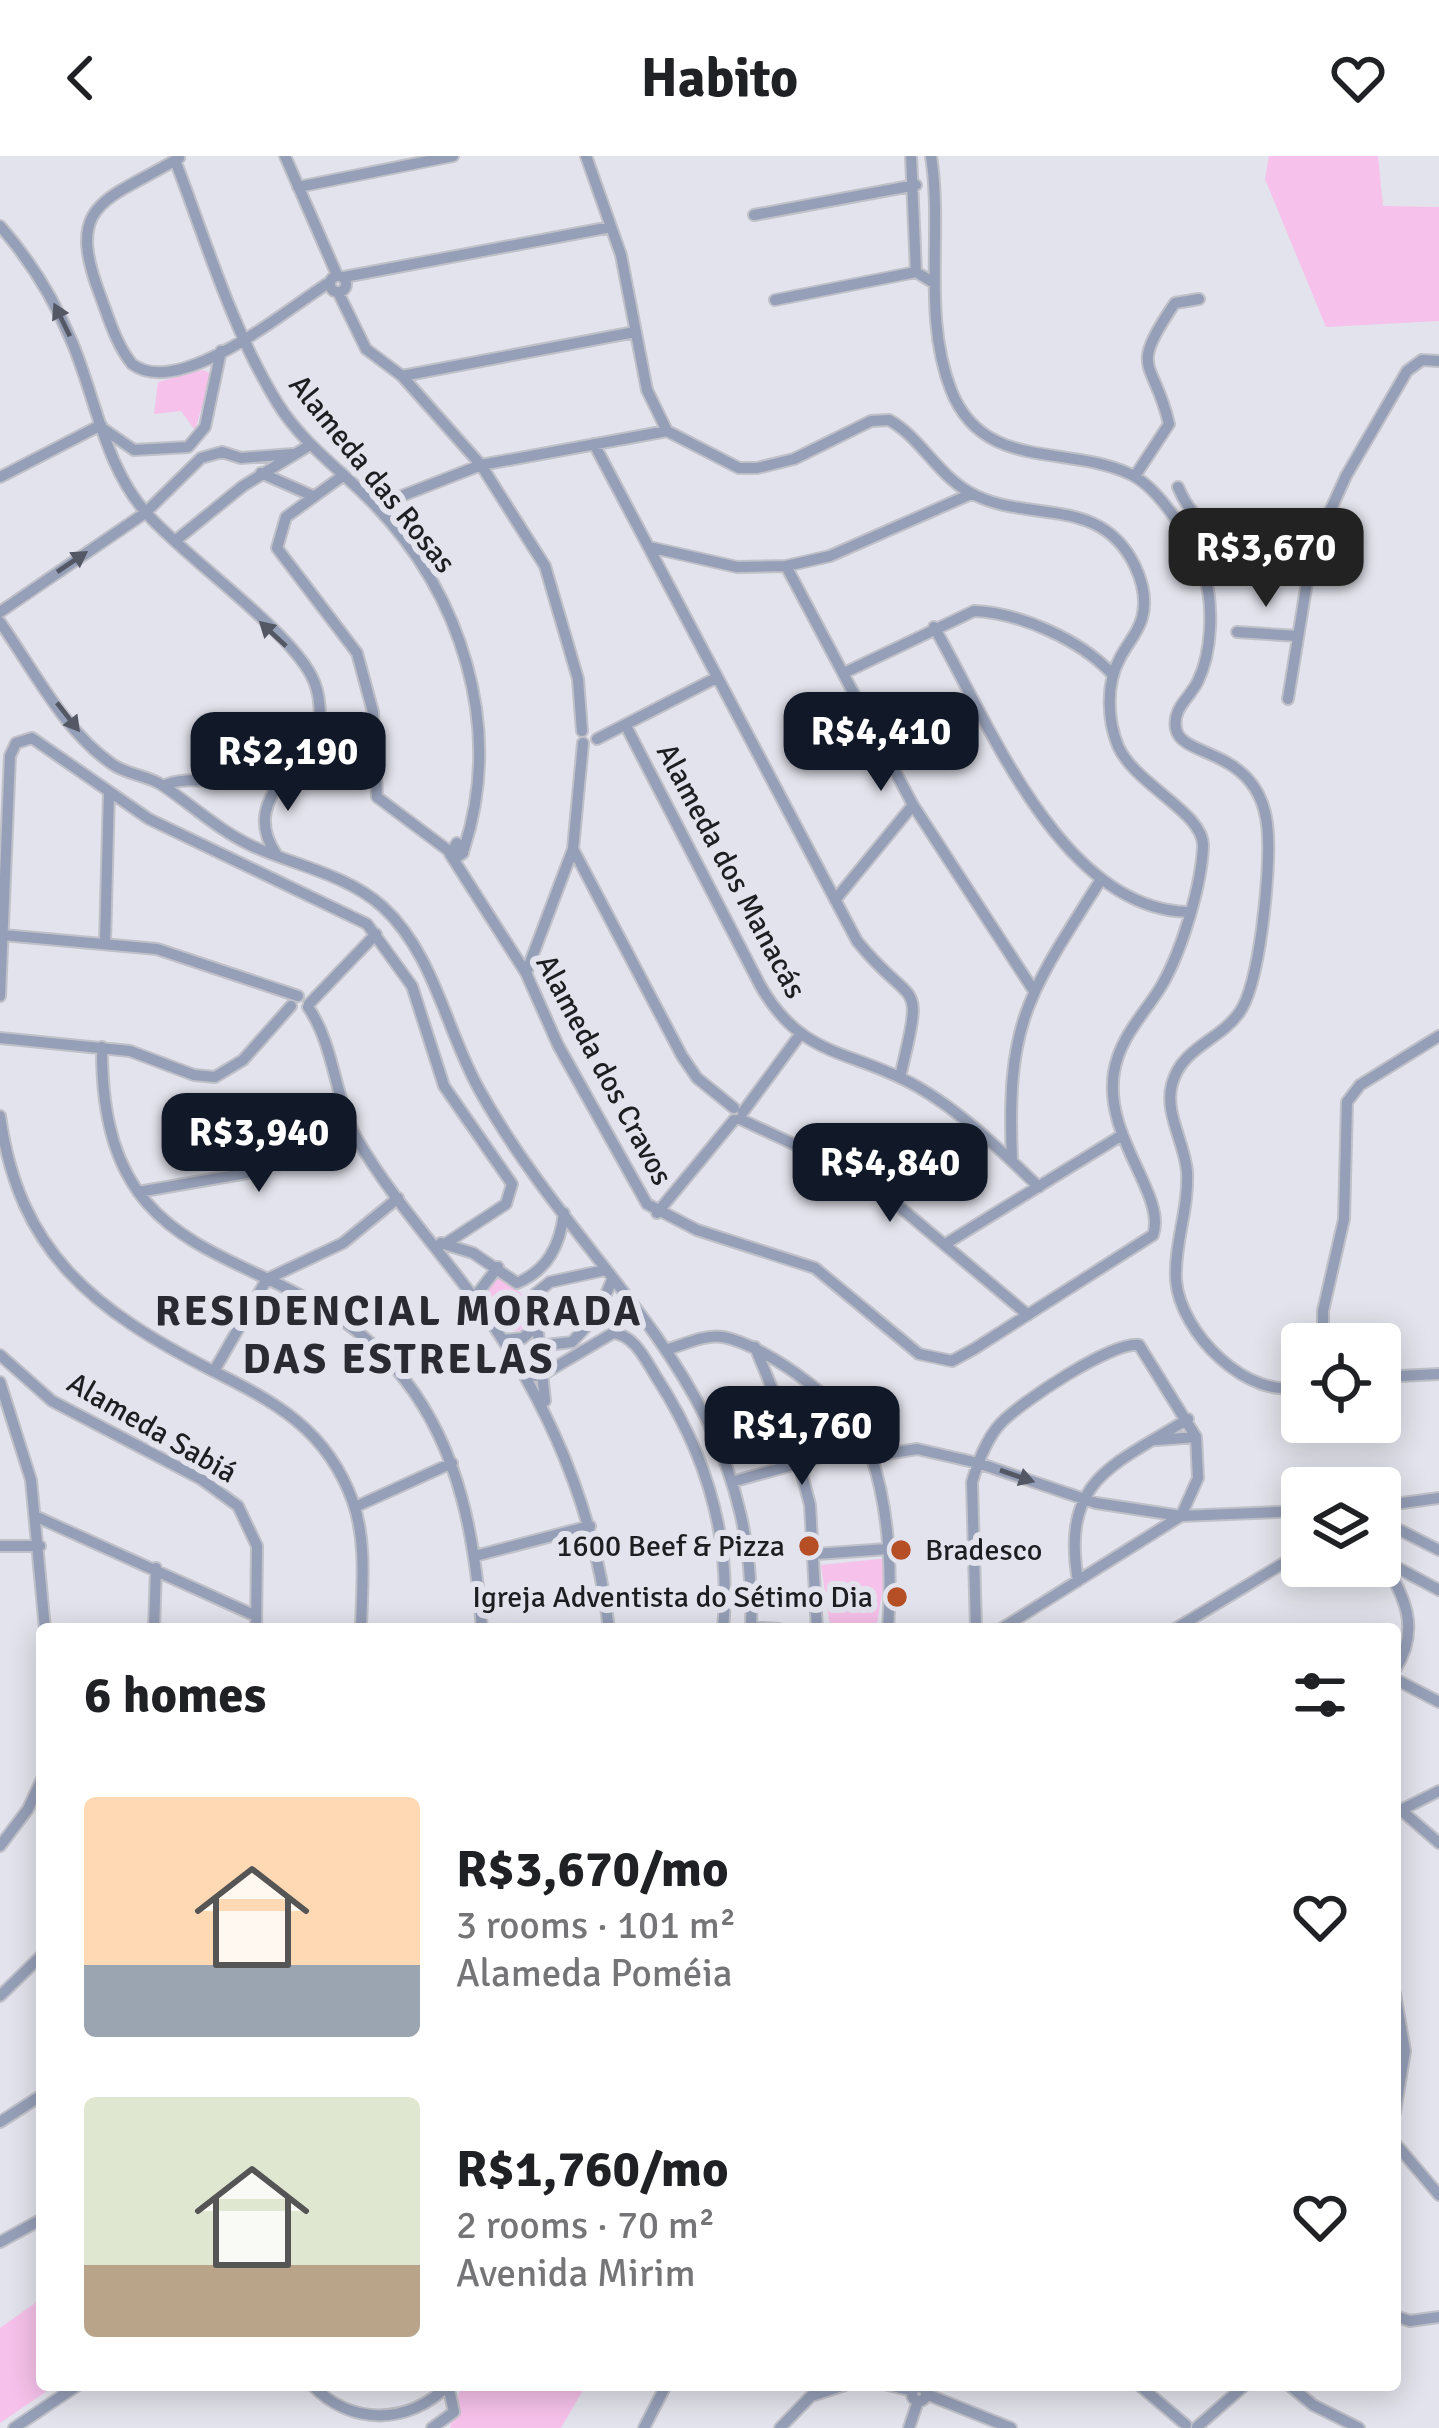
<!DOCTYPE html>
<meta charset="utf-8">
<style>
:root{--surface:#fff;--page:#f6f6f6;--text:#202124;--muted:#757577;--accent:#111827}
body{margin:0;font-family:Signika,sans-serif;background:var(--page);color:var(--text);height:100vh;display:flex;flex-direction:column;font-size:45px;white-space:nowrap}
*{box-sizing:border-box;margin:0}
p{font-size:39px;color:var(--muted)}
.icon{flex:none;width:66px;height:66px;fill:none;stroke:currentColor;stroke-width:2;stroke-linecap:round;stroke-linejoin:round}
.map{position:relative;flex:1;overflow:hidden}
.details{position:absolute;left:36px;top:1467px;width:1365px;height:768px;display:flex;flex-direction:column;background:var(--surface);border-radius:12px;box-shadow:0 6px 30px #0003}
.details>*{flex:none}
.buttons{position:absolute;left:1281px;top:1167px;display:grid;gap:24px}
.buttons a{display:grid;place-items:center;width:120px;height:120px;border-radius:12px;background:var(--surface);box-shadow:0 6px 30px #0003;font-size:60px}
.price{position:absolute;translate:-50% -102px;padding:0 27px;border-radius:24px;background:var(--accent);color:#fff;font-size:39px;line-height:78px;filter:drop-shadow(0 3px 6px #0008)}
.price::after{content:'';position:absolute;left:50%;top:72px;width:36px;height:27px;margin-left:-18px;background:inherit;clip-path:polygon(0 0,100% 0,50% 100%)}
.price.on{background:#222;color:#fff}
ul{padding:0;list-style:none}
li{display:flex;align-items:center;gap:36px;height:300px;padding:0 48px}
li span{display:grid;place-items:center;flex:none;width:336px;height:240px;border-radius:12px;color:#555}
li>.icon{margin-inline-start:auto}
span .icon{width:144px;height:144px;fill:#fffc;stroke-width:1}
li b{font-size:51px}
h2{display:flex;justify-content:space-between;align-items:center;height:144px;padding:0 48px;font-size:51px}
header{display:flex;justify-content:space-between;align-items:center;height:156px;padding:0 48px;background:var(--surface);font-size:54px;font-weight:800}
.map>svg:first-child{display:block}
</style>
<header><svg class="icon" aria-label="back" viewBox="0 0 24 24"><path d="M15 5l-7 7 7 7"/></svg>Habito<svg class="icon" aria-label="heart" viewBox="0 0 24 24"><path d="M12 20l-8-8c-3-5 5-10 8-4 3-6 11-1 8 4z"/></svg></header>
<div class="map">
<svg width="1439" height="2272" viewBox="0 0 1439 2272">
<rect width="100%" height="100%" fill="#e3e3ed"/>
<path fill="#f6c1ea" d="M1269,0H1378L1383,50L1439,51V165L1326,171L1265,23Z
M203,214L212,218L195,274L181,255L154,258L158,226Z
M497,1120L522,1138L532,1168L527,1174L509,1175L484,1140L485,1130Z
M888,1402L876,1473L830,1469L821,1409Z
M42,2142V2229H56L0,2267V2172Z
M461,2229H586L561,2272H450Z"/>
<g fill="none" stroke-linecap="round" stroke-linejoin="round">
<g stroke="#c0c0c8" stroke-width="14">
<path id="street" d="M285,0L337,119
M911,0L916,116L934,127
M931,0C943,76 922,160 951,234C983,316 1066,288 1130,318C1160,332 1195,388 1204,418C1214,449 1212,496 1198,525C1190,542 1172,552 1176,573C1182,604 1265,590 1268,680C1270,717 1260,829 1239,857C1219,885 1182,891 1172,928C1164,957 1185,987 1187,1016C1189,1053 1174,1088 1176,1124C1180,1177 1249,1246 1302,1230
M179,2C107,45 64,45 100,139C109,163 116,188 132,208C180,244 288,152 330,126
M175,4C206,85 232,174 278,248C303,288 341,314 373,347C461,438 504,569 464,693
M298,31L453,0
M754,59L916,29
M0,70C31,105 54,143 72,186C96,243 105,313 149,360C189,404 286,472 311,519C321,537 322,563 316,582C292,659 197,609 164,630
M330 128a8 8 0 1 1 16 0a8 8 0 1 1-16 0Z
M344,121L611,71
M338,136L366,193L402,220L481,309L545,410L578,523L582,575
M775,144L916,116
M402,220L635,176
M105,274L134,294L188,291L205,271L221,195
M594,288L857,785C915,857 925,815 900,921
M261,317L313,340
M344,319L286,361L277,392L357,497L373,556L377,641L449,695
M1135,320L1169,268C1154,202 1127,217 1175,147L1199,143
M0,321L101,269
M1178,331C1202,389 1254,394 1312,395
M376,350L481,309L667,275
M175,385L243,330L310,289
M649,391L737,411L786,410L830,400L971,338
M786,410L913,649L1032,832
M0,456L145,357L201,302L222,296L241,302L293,298
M0,466C33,513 64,575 112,608C127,619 147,619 162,629C192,649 218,674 252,690C294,709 348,719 383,751C435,799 446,875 480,935C588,1128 759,1227 751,1473
M934,471C989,566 1060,752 1187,756
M1237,476L1297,480
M844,517L974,455C1020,457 1081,484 1112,518
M1288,543L1312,395L1346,320L1407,215L1422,204L1439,205
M626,570L760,829C802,904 853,893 918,931C963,957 1001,995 1039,1031
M597,583L716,522
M573,693L682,900L697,922L734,952
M276,698C256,668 265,644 286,619
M456,702L463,697L457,687L450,698L526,817L558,889L647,1048L697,1074L815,1112L919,1198L952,1205L974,1193L1153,1079C1167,1039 1103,981 1114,916C1120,880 1144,859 1162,829C1182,794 1201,731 1203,691C1205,657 1135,629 1118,590C1107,563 1106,527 1120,502C1127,488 1138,477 1142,462C1147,444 1143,427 1135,410C1100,337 1027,369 969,336C937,318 919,280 889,264L871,265L794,303L757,312H739L667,275L647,234L621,99L586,0
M835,744L913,649
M3,779L157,793L298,840
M105,787L109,636
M526,817L573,693L583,587
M0,840L10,600L16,587L32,582L149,663L367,768L412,830L444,930L512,1028L506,1048L445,1088
M309,848L376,778
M308,851C335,890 334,942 357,983C389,1038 433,1087 471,1138C546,1239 594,1348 609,1473
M0,882L130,895L194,919L215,921L243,904L291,850
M102,891C100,1140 290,1074 405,1224C461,1296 475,1385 482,1473
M743,956L799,880
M0,960C19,1097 94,1154 211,1214C275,1246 327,1273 353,1346C367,1386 362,1431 361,1473
M740,963L864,1021L1028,1159
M1012,1004C1006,865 1028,839 1100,725
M138,1036L259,1015L342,955
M657,1057L734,964
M441,1087L473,1097L517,1127C548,1114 560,1089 564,1057
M947,1087L1119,981
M474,1142L498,1111
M504,1184L523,1182L535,1171
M572,1186L597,1159L612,1124
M1323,1188V1155L1344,1063L1347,946L1360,929L1439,880
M538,1190L572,1186
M755,1191L792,1281L810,1349L817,1473
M669,1193C685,1188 706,1178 723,1181C767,1189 857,1255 871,1299C889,1353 892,1417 888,1473
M0,1199L52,1245L201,1323L238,1350L257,1390L256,1473
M214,1215L267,1123L343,1087L398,1042
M527,1220L542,1219L613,1177C635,1179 646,1205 657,1222C706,1298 732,1382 723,1473
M1380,1221L1439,1218
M0,1226L31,1324L45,1473
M545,1245L534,1139L550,1126L605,1114
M1157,1284L1196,1281
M735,1325L846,1294L885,1298L917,1293L978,1307L1096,1347L1181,1360L1198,1322L1196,1281L1139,1189C1112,1185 1021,1246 1001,1267C986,1283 978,1306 972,1326L976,1473
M1380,1350L1439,1342
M355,1351L452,1307
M37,1361L256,1460
M1380,1364L1439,1394
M0,1390H40
M816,1398L887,1393
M475,1400L590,1370
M1382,1403C1405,1441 1421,1473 1395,1514
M1383,1404L1439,1434
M1078,1425C1061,1323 1112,1310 1188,1263
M751,1471L779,1473
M154,1473L156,1412
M1001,1473L1181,1360L1302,1355
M1175,1473L1302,1396
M1395,1523L1439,1546
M1402,1655L1439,1687
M1395,1657L1439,1635
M0,1690L28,1653L42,1623
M1395,1838L1405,1895L1395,1956
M0,1840L42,1799
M0,1966L42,1939
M1395,1987L1439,2039
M0,2086L42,2063
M1395,2160L1410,2165L1439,2161
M312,2229C350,2269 408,2270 448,2229
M888,2229L913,2235
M1139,2229L1186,2269
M1289,2229L1313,2249L1359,2272
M912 2238a7 7 0 1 1 14 0a7 7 0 1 1-14 0Z
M926,2238L1011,2272
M1197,2271L1245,2229
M14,2272L78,2229
M432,2272L454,2256L448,2229
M644,2272L666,2229
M780,2272L811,2240L845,2229
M909,2272L918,2245"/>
</g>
<use href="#street" stroke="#959fb7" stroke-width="10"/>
</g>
<defs><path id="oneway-solid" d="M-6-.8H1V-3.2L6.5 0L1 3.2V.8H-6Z" transform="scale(3)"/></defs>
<g fill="#545865">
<use href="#oneway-solid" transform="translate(62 164) rotate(-116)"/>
<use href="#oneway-solid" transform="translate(72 406) rotate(-34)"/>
<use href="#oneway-solid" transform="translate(273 478) rotate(-137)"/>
<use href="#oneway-solid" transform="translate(68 561) rotate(52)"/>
<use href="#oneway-solid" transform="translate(1017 1320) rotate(19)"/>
</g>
<g fill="#b64f25" stroke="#e3e3ed" stroke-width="4.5">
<circle cx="809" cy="1390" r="12"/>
<circle cx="901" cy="1394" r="12"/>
<circle cx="897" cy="1441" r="12"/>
</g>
<g text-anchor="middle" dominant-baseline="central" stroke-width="12" stroke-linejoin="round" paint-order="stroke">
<g font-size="30" fill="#1e1e22" stroke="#e3e3ed">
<text transform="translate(372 318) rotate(51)">Alameda das Rosas</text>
<text transform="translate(731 715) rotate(62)">Alameda dos Manacás</text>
<text transform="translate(604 914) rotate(62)">Alameda dos Cravos</text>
<text transform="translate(152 1272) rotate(30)">Alameda Sabiá</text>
</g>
<g font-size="30" fill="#1e1e22" stroke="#e3e3ed" text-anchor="end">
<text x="785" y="1390">1600 Beef &amp; Pizza</text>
<text x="925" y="1394" text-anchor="start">Bradesco</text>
<text x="873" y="1441">Igreja Adventista do Sétimo Dia</text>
</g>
<g font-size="42" font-weight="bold" letter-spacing="3" fill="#2a2a32" stroke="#e3e3ed">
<text x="399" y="1155">RESIDENCIAL MORADA<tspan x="399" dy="48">DAS ESTRELAS</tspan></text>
</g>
</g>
</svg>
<div class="buttons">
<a><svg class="icon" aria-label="locate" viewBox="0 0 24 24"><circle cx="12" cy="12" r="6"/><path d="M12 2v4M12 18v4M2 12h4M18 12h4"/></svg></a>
<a><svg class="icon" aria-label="layers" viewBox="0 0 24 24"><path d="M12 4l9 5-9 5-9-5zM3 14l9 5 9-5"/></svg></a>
</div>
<b class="price on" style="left:1266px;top:454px">R$3,670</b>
<b class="price" style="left:881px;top:638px">R$4,410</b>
<b class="price" style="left:288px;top:658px">R$2,190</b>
<b class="price" style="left:259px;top:1039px">R$3,940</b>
<b class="price" style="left:890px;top:1069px">R$4,840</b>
<b class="price" style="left:802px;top:1332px">R$1,760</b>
<section class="details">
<h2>6 homes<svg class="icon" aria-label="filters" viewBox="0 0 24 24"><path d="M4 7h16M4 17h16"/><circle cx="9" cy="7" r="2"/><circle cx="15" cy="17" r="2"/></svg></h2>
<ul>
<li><span style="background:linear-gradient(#ffd9b3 70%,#9aa5b1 0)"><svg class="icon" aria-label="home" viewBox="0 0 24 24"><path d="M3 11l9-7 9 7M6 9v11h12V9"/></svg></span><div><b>R$3,670/mo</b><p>3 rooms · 101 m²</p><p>Alameda Poméia</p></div><svg class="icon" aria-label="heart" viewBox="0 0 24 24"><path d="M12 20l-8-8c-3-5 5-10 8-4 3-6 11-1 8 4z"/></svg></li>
<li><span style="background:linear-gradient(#dfe7d0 70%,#b9a48a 0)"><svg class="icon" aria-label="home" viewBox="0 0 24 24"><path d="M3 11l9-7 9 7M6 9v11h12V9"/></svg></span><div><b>R$1,760/mo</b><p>2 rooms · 70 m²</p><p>Avenida Mirim</p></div><svg class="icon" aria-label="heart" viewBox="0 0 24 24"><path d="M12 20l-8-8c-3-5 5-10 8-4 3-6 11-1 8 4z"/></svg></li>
</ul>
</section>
</div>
